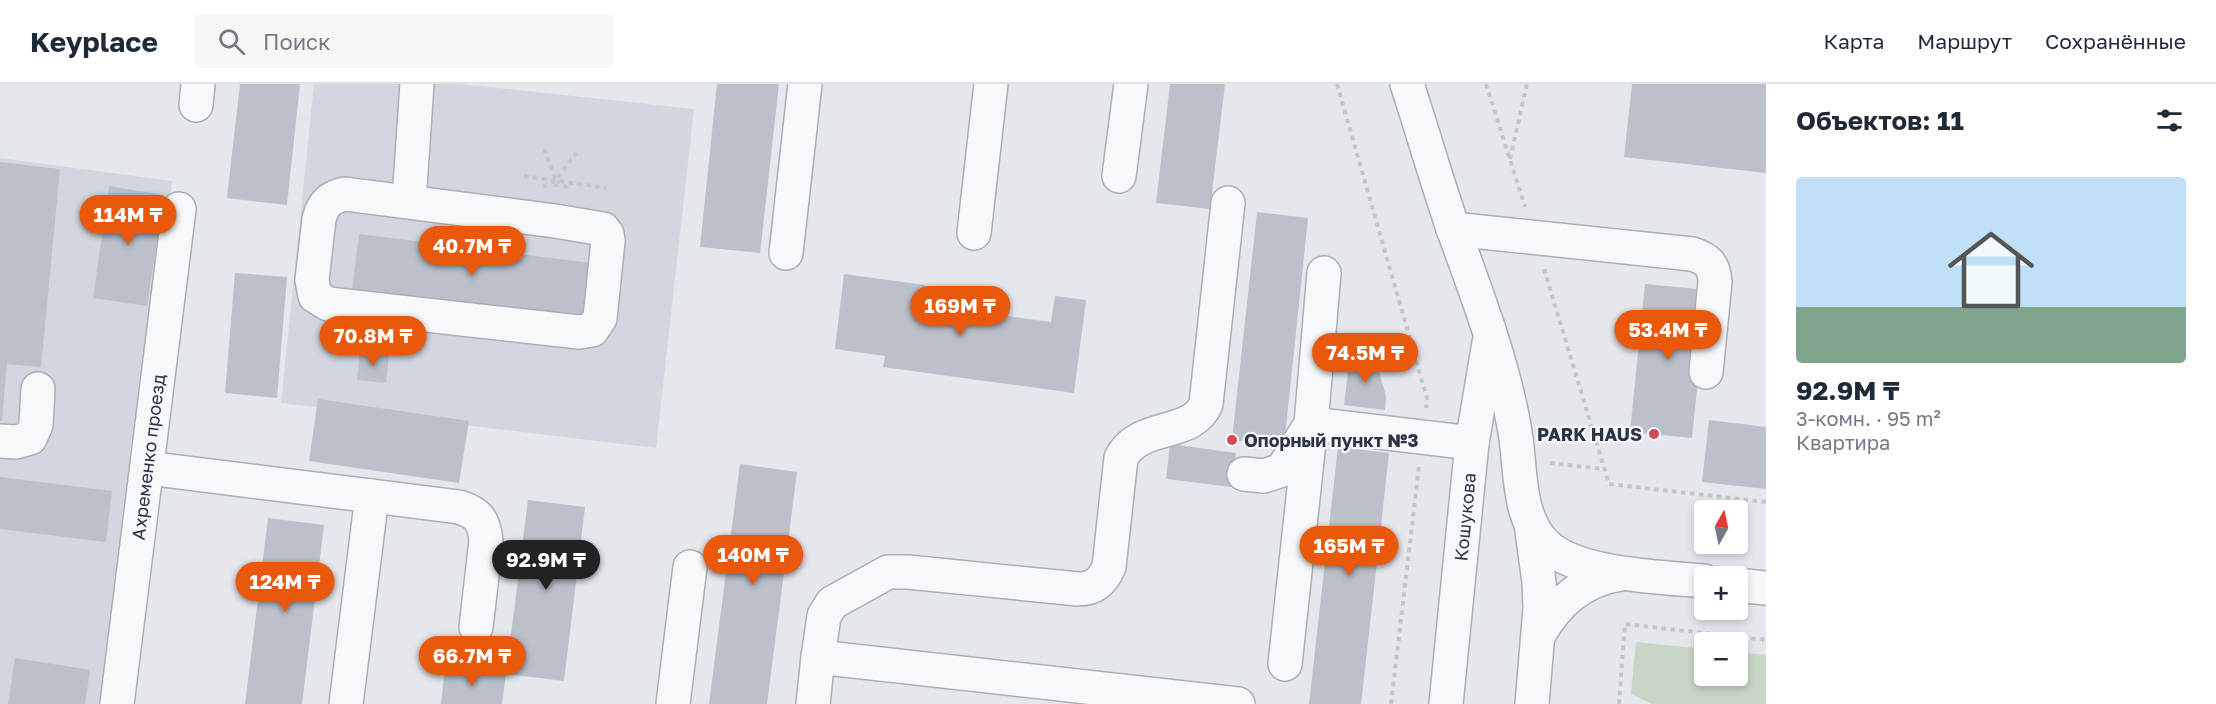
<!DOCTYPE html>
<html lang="ru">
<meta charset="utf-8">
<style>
:root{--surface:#fff;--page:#f6f6f7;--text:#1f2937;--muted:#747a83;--line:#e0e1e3;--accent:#ea580c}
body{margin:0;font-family:"Golos Text",sans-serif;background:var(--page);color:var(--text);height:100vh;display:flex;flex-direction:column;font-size:22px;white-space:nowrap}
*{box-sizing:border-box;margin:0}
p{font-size:20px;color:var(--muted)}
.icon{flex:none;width:33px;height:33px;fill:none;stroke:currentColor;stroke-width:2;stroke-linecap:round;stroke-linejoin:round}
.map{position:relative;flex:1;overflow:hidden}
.panel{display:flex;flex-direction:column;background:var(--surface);width:450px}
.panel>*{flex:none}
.needle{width:39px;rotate:9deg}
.tools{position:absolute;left:1694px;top:416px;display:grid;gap:12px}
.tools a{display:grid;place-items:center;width:54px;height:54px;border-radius:6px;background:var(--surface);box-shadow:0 3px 9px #0003;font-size:30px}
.price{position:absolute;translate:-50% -51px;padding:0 14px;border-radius:21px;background:var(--accent);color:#fff;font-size:20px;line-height:39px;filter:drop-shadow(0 2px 3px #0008)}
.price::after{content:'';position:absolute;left:50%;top:36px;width:18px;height:14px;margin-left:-9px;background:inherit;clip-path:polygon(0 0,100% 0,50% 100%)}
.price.on{background:#222;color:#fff}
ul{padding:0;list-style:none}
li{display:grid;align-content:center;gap:12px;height:318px;padding:0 30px}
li+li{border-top:2px solid var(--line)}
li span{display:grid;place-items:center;height:186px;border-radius:6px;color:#555}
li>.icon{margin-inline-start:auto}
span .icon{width:108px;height:108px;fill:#fffc;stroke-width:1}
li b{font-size:26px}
h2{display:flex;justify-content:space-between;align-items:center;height:72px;padding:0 30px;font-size:26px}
header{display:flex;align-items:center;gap:36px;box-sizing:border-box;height:84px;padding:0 30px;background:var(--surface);border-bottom:2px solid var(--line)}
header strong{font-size:28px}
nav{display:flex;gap:33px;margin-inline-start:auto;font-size:21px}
.search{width:420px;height:54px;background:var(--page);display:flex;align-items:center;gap:15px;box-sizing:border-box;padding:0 21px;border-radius:6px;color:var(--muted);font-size:22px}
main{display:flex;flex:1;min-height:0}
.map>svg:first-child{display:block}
</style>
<header>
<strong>Keyplace</strong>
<div class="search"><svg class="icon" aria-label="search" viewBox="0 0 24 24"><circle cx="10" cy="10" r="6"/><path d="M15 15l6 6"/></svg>Поиск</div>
<nav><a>Карта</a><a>Маршрут</a><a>Сохранённые</a></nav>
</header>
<main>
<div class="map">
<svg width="1766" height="620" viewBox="0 0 1766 620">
<rect width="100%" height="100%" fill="#e4e7ec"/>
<path fill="#d2d6de" d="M314,0H461L694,25L656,364L281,319Z
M0,74L172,97L107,620H0Z"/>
<path fill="#c9d6c5" d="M1636,558L1704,565V591H1737V568L1766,571V620H1652L1631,610Z"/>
<path fill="#bbc0ca" d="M240,0H300L287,121L227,114Z
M717,0H779L760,169L700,163Z
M1170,0H1225L1210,125L1156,119Z
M1632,0H1766V89L1624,73Z
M0,78L60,85L41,283L7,280L2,337H0Z
M109,102L164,111L147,222L93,214Z
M1257,128L1308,134L1284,362L1232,356Z
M359,150L591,179L584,236L352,207Z
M235,189L287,193L277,314L225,309Z
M844,190L925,201L923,221L1051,238L1055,212L1086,216L1074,309L883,283L885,272L835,265Z
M1645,200L1707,206L1692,354L1630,348Z
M360,266L389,270L386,299L357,296Z
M1350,272L1375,274L1386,312L1385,326L1344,321Z
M318,315L469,337L459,399L309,377Z
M1709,336L1766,343V405L1702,398Z
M1170,360L1236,369L1231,403L1166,395Z
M1338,363L1389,369L1380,452L1361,620H1309Z
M740,380L797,388L767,620H709Z
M0,393L112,407L106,458L0,445Z
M528,416L585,423L564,597L506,590Z
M268,434L324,441L302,620H245Z
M15,574L90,586L85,620H8Z
M445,582L506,590L502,620H441Z"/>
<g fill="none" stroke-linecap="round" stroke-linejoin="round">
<g stroke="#a9aeb7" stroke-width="36">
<g id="minor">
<path d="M1407,0C1423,49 1437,98 1454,147C1477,211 1502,275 1514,342C1522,381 1515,433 1547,462C1579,491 1661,493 1704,497"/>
<path d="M196,21L198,0"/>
<path d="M1119,92L1131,0"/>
<path d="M345,110L555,137L603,145L607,150L608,157L600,234L592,246L579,248L328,220L315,212L312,196L319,135C323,120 330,113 345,110Z"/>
<path d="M409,117L417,0"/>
<path d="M1453,145L1692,170C1708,175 1714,181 1715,198L1706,288"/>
<path d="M974,149L991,0"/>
<path d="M786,169L805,0"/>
<path d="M0,357L16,358L30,354L36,341L38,305"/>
<path d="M147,384L372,412L346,620"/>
<path d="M1244,390L1264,392L1282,386L1311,340L1324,189"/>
<path d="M372,412L459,423C478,429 484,436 486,457L476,543"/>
<path d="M1531,440L1539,498L1540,524L1532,620"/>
<path d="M1737,501L1766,504"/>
<path d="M1538,552C1557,518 1582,496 1621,490"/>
<path d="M818,573L824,532L832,519L888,488H908L1078,505C1094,505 1102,498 1109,483L1121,374C1139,338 1192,354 1206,320L1228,119"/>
<path d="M1285,580L1311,340L1472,359"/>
<path id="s1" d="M117,620L179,125"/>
<path d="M673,620L690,483"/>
<path d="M813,620L818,573L1238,620"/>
<path id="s2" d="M1446,620L1472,359L1489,259"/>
</g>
</g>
<path stroke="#c2c5cb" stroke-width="4" stroke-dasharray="4.5 4.5" stroke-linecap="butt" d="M1337,0L1427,314L1426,324
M1486,0L1525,123
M544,65L556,96V107
M1510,75L1527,0
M524,92L606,104
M557,96L570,106
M543,103L556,96L576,69
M1544,185L1609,400L1766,418
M1550,379L1604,385
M1391,620L1419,382
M1619,620L1625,540L1766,556"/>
<use href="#minor" stroke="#f7f8fa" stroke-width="33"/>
</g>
<g fill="#d1495b" stroke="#f4f6f9" stroke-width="2">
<circle cx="1654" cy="350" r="6"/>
<circle cx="1232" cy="356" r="6"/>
</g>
<g text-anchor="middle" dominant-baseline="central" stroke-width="4.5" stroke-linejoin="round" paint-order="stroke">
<g font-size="18" font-weight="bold" fill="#2b3445" stroke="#f4f6f9" text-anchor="end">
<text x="1642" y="350">PARK HAUS</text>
<text x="1244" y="356" text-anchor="start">Опорный пункт №3</text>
</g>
<g font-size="18" fill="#2b3445" stroke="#f4f6f9">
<text stroke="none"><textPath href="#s1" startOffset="249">Ахременко проезд</textPath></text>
<text stroke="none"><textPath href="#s2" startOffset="188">Кошукова</textPath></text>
</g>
</g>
</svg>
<div class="tools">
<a><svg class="needle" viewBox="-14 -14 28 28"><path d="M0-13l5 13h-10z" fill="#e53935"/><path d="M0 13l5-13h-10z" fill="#747a83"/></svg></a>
<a>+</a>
<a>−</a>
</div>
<b class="price" style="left:128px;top:162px">114M ₸</b>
<b class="price" style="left:472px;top:193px">40.7M ₸</b>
<b class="price" style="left:960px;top:253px">169M ₸</b>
<b class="price" style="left:1668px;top:277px">53.4M ₸</b>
<b class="price" style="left:373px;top:283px">70.8M ₸</b>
<b class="price" style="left:1365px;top:300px">74.5M ₸</b>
<b class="price" style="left:1349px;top:493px">165M ₸</b>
<b class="price" style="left:753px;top:502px">140M ₸</b>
<b class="price on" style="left:546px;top:507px">92.9M ₸</b>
<b class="price" style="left:285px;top:529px">124M ₸</b>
<b class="price" style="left:472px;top:603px">66.7M ₸</b>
</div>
<section class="panel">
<h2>Объектов: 11<svg class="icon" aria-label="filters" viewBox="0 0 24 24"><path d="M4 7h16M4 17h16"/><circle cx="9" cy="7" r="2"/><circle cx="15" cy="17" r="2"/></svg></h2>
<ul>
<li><span style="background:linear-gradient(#bfe0f5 70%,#7fa58c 0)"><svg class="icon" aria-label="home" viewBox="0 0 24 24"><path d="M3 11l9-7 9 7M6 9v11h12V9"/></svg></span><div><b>92.9M ₸</b><p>3-комн. · 95 m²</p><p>Квартира</p></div></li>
</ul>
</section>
</main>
